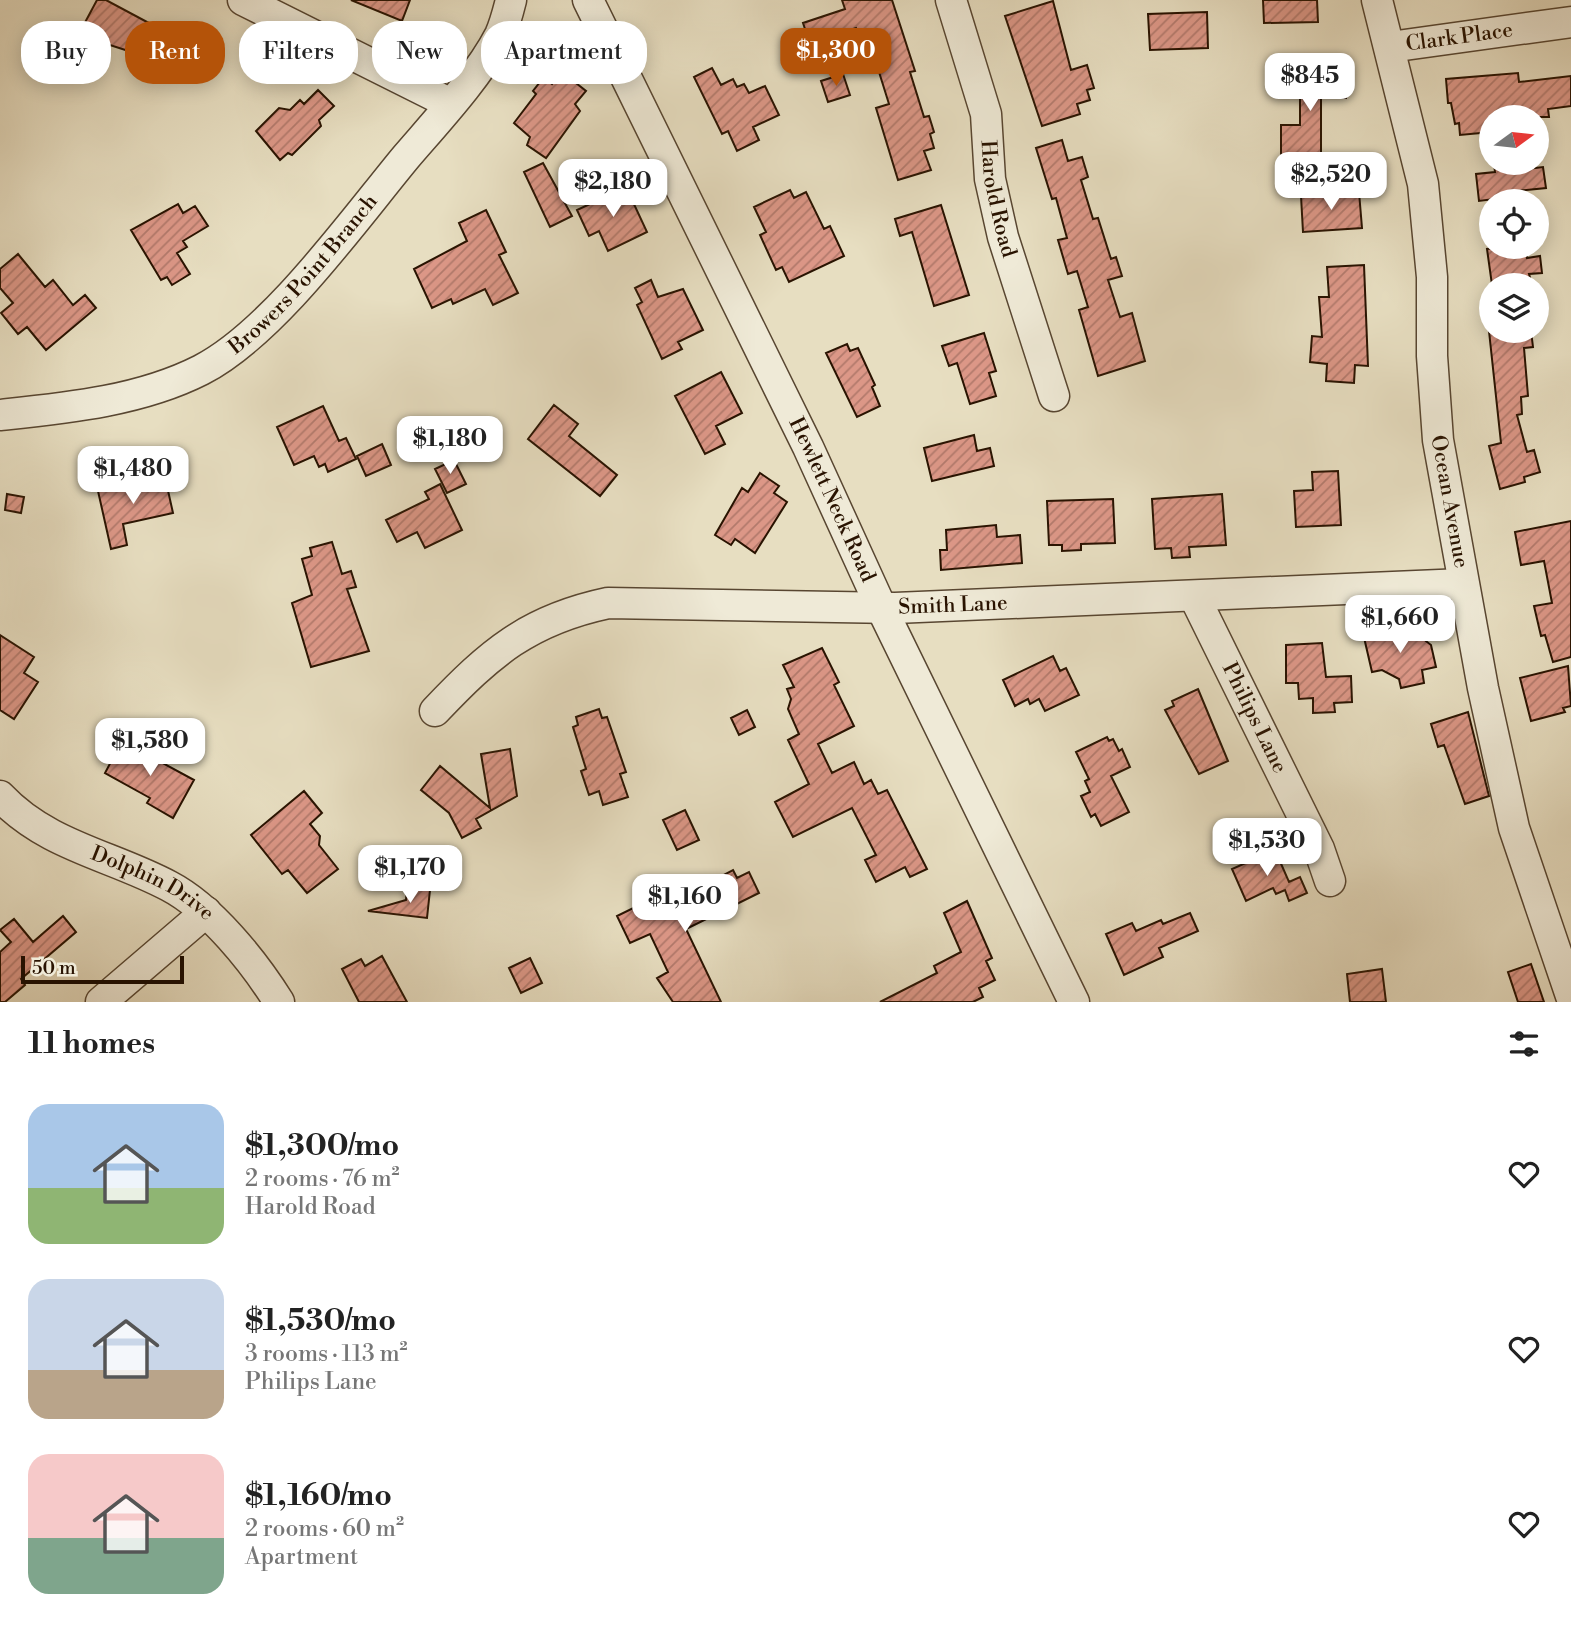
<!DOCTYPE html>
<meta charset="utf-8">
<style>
:root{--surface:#fff;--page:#f2f2f2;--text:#222;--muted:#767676;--accent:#b45309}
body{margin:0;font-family:"Libre Bodoni",serif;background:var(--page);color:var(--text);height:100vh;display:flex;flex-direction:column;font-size:26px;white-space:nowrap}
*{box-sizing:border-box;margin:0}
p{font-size:23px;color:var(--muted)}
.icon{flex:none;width:38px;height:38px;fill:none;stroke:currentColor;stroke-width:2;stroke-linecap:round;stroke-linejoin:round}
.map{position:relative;height:1002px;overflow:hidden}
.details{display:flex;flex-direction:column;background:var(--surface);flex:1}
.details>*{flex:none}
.top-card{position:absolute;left:21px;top:21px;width:700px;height:63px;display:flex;gap:14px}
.needle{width:46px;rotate:75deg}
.tools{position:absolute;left:1479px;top:105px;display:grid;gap:14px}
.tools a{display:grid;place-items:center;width:70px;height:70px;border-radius:50%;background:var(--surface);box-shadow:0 4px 18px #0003;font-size:35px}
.scale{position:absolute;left:21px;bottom:18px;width:163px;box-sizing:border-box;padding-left:7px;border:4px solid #291301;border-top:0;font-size:19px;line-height:24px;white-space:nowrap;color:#291301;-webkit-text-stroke:5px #efead7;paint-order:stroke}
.price{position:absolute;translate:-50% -60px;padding:0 16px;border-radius:14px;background:#fff;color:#222;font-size:23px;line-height:46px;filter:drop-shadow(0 2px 4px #0008)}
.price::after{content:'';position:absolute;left:50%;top:42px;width:21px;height:16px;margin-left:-10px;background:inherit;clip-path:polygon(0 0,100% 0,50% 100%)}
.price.current{background:var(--accent);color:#fff}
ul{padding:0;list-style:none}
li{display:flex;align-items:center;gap:21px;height:175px;padding:0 28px}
li span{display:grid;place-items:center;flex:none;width:196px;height:140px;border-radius:21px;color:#555}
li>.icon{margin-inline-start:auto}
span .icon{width:84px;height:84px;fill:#fffc;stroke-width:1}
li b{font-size:30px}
h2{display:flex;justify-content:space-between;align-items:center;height:84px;padding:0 28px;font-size:30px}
.tag{padding:0 24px;border-radius:28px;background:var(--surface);box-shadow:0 4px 18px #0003;font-size:24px;line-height:63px}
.tag.current{background:var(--accent);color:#fff}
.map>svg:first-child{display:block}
</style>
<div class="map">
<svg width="1571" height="1002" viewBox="0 0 1571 1002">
<defs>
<pattern id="building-hatch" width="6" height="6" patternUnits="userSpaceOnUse" patternTransform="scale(1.75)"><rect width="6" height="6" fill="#dc9787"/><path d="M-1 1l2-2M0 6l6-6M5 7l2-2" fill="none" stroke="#b27a6c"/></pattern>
</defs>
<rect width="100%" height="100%" fill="#e7dec1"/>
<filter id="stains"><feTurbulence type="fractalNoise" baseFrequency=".00286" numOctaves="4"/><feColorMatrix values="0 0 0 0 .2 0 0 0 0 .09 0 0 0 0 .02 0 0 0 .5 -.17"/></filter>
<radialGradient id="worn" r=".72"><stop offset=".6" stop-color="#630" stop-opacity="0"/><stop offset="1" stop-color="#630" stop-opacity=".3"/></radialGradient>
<path fill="url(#building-hatch)" stroke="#291301" stroke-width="2" d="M97,0H106L162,30L147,57L85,37L82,28Z
M351,0H410L402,21Z
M842,0H892L915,71L910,72L924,117L929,116L934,132L930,134L934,148L924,151L931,170L898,180L876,108L889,104L874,56L866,58L856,28L810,44L803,23L845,9Z
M1263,0H1317L1318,22L1264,23Z
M1053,1L1071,70L1087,65L1094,88L1087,90L1090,100L1077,104L1080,114L1042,126L1005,16Z
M1207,12L1208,48L1150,50L1148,14Z
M1300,60H1328V75H1346V98H1321V164H1281V125H1300Z
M712,68L721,85L733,79L737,87L744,84L749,93L765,86L779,115L753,127L759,140L737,151L728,131L722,134L694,77Z
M562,72L586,91L575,104L580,111L546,158L527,145L530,137L514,123L536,94L533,91L544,77L552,84Z
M1518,73L1519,82L1571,76V106L1548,109L1549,117H1491V132L1460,135L1459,123L1455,124L1451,103H1448L1446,79Z
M843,74L850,95L828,102L821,81Z
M318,90L334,106L319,120L321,126L292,155L288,153L280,160L256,131L279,108L290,110L300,100L304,104Z
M1062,140L1068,161L1082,157L1088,177L1081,180L1093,219L1098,218L1111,259L1116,257L1122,276L1108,280L1120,317L1132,313L1145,361L1098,376L1079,310L1088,307L1077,271L1068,274L1058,240L1067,238L1056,198L1052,199L1036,148Z
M543,163L572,216L550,227L524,172Z
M1510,163L1511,171L1543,167L1546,188L1517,191V196L1479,201L1476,174L1495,172L1494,164Z
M626,187L647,232L608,251L599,231L589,236L577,210Z
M790,190L794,198L806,192L824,229L830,226L844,256L789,282L782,267L776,270L760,235L766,232L754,207Z
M1359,192L1362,228L1303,232L1301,196Z
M178,204L183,213L195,206L208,226L183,241L187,247L177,253L190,274L172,285L167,277L161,280L131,230Z
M941,205L969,295L934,306L912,232L900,236L895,219Z
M486,210L506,252L499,255L518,293L493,305L485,289L453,304L451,299L432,308L414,269L467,241L459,223Z
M1507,247H1525L1527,258L1540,256L1542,273L1529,274L1531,281L1492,285L1487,249Z
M18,254L45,287L53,280L73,305L85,295L96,308L46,350L27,327L18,334L1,313L13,303L0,288V269Z
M1364,265L1368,366L1355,365L1354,383L1326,381L1327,364L1310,362L1312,336L1322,337L1319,297H1329L1327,267Z
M651,280L658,297L683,289L703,330L678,342L682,349L662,359L637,305L642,302L635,288Z
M1489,331H1531L1533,347L1524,348L1528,396L1521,397L1522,414L1517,415L1527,452L1534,450L1540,472L1524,477L1525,482L1500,489L1489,446L1501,443Z
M984,333L996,371L989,373L996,396L970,404L957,363L949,366L942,346Z
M847,344L850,351L858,348L875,385L872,387L880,406L857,417L826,353Z
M721,372L742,413L716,426L725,444L705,454L675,396Z
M554,405L578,424L569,436L617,475L600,496L528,439Z
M323,406L339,441L346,438L356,459L328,472L325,464L319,467L314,456L294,465L277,427Z
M974,435L977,451L990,448L994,466L932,481L924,448Z
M382,444L391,465L366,476L357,456Z
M454,460L466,484L447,493L435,469Z
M1338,471L1341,525L1296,527L1294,491L1313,490L1312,472Z
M760,473L779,486L774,493L787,502L755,553L735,539L731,545L715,535L742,488L748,492Z
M165,477L173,513L123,524L127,545L111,549L98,491Z
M440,484L462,530L425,548L417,532L397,542L386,520L429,499L425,492Z
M7,494L24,497L21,513L5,510Z
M1222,494L1226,545L1189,547L1190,557L1172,558L1171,548L1155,549L1152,499Z
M1113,499L1115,543L1081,544V550L1062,551V545H1049L1047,501Z
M1571,521V657L1553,662L1545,635L1541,636L1534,606L1552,603L1544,561L1521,565L1515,532Z
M996,525L997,537L1020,535L1022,563L941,570L940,550H947L946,530Z
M332,542L342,574L351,571L356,587L347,589L369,651L311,667L292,603L312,595L302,559L312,556L310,548Z
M1408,627L1431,645L1436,667L1422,670L1424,683L1401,688L1399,679L1382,670L1372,672L1363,633Z
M0,635L34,657L24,673L38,682L14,719L0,710Z
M1322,643L1326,677L1351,676L1352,702L1334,703L1335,712L1313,713V698L1299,699L1298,683H1286V645Z
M822,648L839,682L834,685L854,726L818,744L832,773L854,762L864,784L871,780L878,794L887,790L927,869L910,877L905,867L876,882L865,860L876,855L852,808L793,837L775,802L809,784L788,740L799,734L788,709L791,699L787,689L794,687L783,665Z
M1053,656L1060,671L1066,668L1079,695L1045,711L1039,699L1030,704L1028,699L1015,706L1003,680Z
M1568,666L1571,706L1563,708L1565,712L1531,721L1520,678Z
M1198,689L1228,761L1199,774L1165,710L1174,706L1172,701Z
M599,709L602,718L607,717L626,772L620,774L628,797L603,805L599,791L589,795L581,771L586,769L573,727L578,725L576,717Z
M747,710L755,727L739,735L731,718Z
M1468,712L1489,796L1465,804L1444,745L1438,747L1431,724Z
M1107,737L1109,741L1113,739L1119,751L1122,749L1130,767L1111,776L1129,812L1101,826L1095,814L1091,817L1081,796L1090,792L1085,781L1089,779L1076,752Z
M122,741L194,780L173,818L147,803L150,798L105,773Z
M510,749L517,796L476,819L481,828L462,838L449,813L421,790L440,766L490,808L481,754Z
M304,791L322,813L310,824L320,836L319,845L338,869L307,893L288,870L282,874L251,835Z
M685,810L699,840L677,850L663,820Z
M1275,850L1289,882L1300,877L1307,893L1289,901L1285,890L1276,894L1273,888L1246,901L1232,869Z
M733,870L737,878L749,872L759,893L686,929L721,1002H673L657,978L668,972L650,934L630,943L617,916L672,889L679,905L721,885L718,878Z
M407,888L430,890L427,918L368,911L406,900Z
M967,901L992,958L986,961L995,980L979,988L983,997L973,1002H880L937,973L934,966L961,952L944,913Z
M1190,913L1198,931L1159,948L1163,957L1124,975L1106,934L1132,923L1136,931L1161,920L1163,924Z
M63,916L76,932L21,979L25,985L5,1002H0V952L11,942L0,930L14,919L33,942Z
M382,956L407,1002H359L342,969L361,959L365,966Z
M530,958L542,983L521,993L509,968Z
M1531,964L1544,1002H1518L1508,972Z
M1382,969L1386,1002H1350L1347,974Z"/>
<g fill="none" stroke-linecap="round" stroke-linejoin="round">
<g stroke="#584631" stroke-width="33">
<g id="minor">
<path d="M243,0L451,104"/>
<path id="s1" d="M588,0L808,447L881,607L1074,1002"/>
<path id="s2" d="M951,0L986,114L990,179L1003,237L1054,396"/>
<path id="s3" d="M1377,0L1423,184L1432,277V356L1438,440L1483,688L1514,828L1571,996"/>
<path id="s4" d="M1390,47L1571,22"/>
<path id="s5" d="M0,415C67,408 140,401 201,370C273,333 353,221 406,157C436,122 479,76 500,35C505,24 508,12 511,0"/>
<path id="s6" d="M1194,596L1319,849L1330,881"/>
<path id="s7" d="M435,711C490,653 528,620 608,603L895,608L1463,584"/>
<path id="s8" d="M0,796C47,846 111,855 169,886C211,908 254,962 279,1002"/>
<path d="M101,1002L206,912"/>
</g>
</g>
<use href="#minor" stroke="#efead7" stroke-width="30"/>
</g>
<g text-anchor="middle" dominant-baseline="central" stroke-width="7" stroke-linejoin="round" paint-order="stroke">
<g font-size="21" fill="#291301" stroke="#efead7">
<text stroke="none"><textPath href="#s4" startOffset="70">Clark Place</textPath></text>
<text stroke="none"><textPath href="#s2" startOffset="205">Harold Road</textPath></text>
<text stroke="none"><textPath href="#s5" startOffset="348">Browers Point Branch</textPath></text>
<text stroke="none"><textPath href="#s1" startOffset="556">Hewlett Neck Road</textPath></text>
<text stroke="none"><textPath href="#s3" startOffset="509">Ocean Avenue</textPath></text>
<text stroke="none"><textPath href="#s7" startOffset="553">Smith Lane</textPath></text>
<text stroke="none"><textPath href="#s6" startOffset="136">Philips Lane</textPath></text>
<text stroke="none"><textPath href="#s8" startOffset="177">Dolphin Drive</textPath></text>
</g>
</g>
<rect width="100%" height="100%" filter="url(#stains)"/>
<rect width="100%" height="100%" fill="url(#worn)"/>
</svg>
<div class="tools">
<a><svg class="needle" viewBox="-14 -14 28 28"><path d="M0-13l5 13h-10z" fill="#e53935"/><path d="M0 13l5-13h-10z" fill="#767676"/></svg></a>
<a><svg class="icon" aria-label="locate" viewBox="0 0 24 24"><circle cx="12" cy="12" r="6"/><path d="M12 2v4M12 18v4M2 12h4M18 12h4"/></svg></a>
<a><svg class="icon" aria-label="layers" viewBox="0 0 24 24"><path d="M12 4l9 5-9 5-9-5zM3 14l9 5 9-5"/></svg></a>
</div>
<div class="scale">50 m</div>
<b class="price current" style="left:836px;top:88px">$1,300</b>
<b class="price" style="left:1310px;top:113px">$845</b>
<b class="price" style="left:1331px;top:212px">$2,520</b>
<b class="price" style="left:613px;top:219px">$2,180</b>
<b class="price" style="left:450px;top:476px">$1,180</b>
<b class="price" style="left:133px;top:506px">$1,480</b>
<b class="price" style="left:1400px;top:655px">$1,660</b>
<b class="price" style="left:150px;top:778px">$1,580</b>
<b class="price" style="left:1267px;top:878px">$1,530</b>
<b class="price" style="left:410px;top:905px">$1,170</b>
<b class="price" style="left:685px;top:934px">$1,160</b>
<div class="top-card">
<a class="tag">Buy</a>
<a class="tag current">Rent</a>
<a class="tag">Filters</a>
<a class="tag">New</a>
<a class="tag">Apartment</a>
</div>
</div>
<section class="details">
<h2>11 homes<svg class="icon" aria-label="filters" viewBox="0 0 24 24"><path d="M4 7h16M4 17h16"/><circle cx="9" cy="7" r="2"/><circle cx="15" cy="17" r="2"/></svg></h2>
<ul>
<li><span style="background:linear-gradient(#a9c7e8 60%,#8fb573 0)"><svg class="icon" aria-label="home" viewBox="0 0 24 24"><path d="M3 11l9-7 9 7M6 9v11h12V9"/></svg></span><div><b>$1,300/mo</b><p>2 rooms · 76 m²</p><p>Harold Road</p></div><svg class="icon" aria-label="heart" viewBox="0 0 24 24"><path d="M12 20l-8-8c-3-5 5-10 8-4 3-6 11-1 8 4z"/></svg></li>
<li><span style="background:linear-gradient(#c9d6e8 65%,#b9a48a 0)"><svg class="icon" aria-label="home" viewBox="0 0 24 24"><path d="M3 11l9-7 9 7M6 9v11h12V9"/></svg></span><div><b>$1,530/mo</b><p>3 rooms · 113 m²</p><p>Philips Lane</p></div><svg class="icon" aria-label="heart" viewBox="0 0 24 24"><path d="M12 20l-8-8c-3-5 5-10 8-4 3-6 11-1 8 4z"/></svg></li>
<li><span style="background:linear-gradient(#f6c9c9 60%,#7fa58c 0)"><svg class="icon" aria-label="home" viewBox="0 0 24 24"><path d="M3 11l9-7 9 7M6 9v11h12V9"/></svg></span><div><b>$1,160/mo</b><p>2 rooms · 60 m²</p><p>Apartment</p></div><svg class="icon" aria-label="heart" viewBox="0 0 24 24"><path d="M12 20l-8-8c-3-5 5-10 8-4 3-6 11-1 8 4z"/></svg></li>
</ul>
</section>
